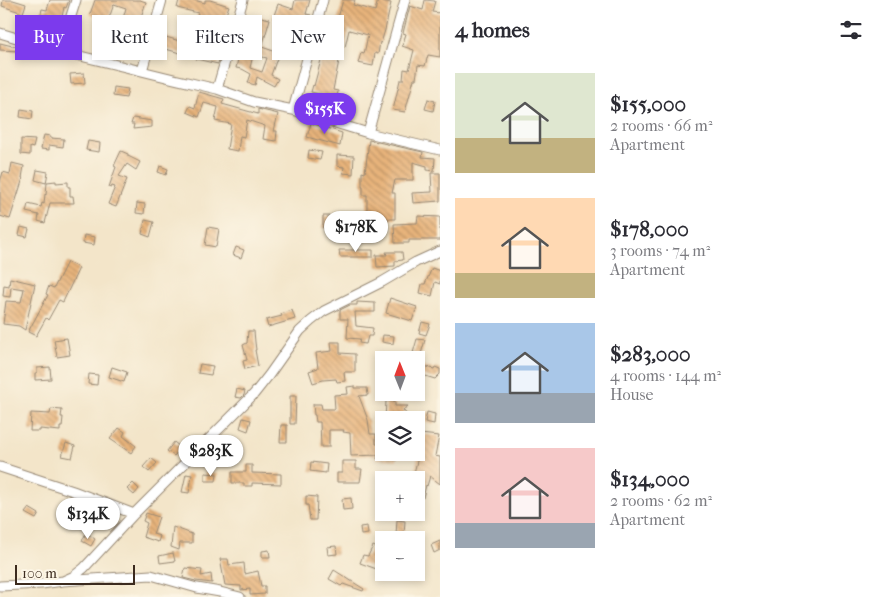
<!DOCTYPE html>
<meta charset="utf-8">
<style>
:root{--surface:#fff;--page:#f7f7f7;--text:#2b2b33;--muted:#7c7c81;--accent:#7c3aed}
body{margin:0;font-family:"IM FELL French Canon",serif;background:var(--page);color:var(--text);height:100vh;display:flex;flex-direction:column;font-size:19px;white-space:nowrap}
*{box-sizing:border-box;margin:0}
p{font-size:16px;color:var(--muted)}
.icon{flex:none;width:28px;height:28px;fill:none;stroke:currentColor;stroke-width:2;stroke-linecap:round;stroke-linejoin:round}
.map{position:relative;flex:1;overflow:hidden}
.sheet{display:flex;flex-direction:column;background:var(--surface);width:440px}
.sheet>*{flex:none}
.hud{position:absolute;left:15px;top:15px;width:350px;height:45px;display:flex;gap:10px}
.needle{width:32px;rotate:359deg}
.fabs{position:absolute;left:375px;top:351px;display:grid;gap:10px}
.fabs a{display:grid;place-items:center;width:50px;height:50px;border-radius:0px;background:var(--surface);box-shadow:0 2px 8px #0003;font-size:25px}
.scale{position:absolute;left:15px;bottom:12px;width:120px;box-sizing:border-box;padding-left:5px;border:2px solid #3b2a1e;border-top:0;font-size:14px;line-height:18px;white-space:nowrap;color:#3b2a1e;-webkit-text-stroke:4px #fcf5e5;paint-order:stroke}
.price{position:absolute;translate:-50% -42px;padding:0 11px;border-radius:18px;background:#fff;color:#222;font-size:16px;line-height:32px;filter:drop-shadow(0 1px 2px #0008)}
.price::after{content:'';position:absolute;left:50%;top:30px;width:15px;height:11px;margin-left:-8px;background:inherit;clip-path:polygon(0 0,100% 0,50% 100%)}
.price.current{background:var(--accent);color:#fff}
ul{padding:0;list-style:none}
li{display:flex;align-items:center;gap:15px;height:125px;padding:0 15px}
li span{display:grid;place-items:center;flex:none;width:140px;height:100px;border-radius:0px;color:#555}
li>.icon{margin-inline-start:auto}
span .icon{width:60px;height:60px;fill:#fffc;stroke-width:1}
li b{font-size:21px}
h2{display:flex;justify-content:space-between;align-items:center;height:60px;padding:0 15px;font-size:21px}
.tag{padding:0 18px;border-radius:0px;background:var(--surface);box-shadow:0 2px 8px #0003;font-size:18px;line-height:45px}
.tag.current{background:var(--accent);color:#fff}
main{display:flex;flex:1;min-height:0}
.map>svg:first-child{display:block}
</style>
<main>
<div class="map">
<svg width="440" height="597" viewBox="0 0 440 597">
<defs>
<pattern id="building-back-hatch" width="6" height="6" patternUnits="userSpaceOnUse" patternTransform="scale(1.25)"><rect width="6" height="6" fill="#e8b47c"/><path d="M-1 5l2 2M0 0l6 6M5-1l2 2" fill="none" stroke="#bd9365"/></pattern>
</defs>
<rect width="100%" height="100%" fill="#fcf5e5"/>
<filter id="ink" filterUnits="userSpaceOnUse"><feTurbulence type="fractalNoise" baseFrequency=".02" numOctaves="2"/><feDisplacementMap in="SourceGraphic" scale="10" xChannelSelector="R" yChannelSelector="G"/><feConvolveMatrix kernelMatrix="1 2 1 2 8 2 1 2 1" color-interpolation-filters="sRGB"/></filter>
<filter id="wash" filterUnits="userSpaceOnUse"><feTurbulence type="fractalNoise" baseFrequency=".0096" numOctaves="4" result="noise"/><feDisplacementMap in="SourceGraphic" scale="20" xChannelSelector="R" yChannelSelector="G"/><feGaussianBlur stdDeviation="1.12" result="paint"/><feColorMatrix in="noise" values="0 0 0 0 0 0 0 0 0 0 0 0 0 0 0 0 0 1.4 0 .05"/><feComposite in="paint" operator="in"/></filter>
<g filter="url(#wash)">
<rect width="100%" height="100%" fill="#f3e5c9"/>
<g id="blocks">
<path fill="url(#building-back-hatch)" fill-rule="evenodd" d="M3,0H13L26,4L23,13L2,6Z
M50,0H69L66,8L64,7L60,27L48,24V20L40,18L42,9L47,10Z
M95,0H140L146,2L136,32L139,33L136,45L117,40L126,8L114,4L108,21L90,14Z
M179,0H194L205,3V0H210L229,6L225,17L221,16L217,33H218L214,51L221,53L218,64L196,59L201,41L193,39L197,26L194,25L198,13L177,8Z
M295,0H310L306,14L311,15L308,25L306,24L303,37L299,36L296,50L281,46L283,36H286L289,23L273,18L278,4L293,9Z
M343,0H355L353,5L375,11L378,0L391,3L385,30L381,43L380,42L378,54L375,53L373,66L358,63L361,53L364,54L368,35L349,30L345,47L342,46L333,90L338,91L337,98L311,92L313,85L314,86L321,60L326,61Z
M425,0L435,1L432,12L440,13V57L428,55L425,66L418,65L416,79H414L405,112L393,110L400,80H403L404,69L409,70L414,50L402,46L406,34L403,33L410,6L423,10Z
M257,16L270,19L262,47L279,53L271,75L278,79L274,86L257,77L255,85L248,83L251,74L242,69L236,68L239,55L242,56L249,27L254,28ZM253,55L267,58L262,72L250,68Z
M166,37L183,42L180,53L162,48Z
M0,43L29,50L28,56L18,53L19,51L0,50Z
M84,73L85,83L71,84L70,74Z
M114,87L128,89L126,98L113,96Z
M199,92L224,99L222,104L258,114V109L278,114L274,131H277L276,141L263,139L265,126L247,120L244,137L240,136L238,151L227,149L231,124L215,121L218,107L204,103L199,117L187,112L190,106L195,108Z
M428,99L435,101L433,111L425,109Z
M21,109L33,111L32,119L20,117Z
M133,118L152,121V127L133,129L134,124H131Z
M311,123L342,133L340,146L307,137Z
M44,135L50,136V138L64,139L63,147L49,145V150L41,149Z
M21,139L35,140L33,148L30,147V155L21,154Z
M369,140L423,152L422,157L435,158L434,171L427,170V166L413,162V180H395L392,193H395V219H381V213H367V195H363V186H362V172L365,173Z
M88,141L100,143L99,152L86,150Z
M309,150L322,152L320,160L308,158Z
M121,151L128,154V156L140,162L136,170L127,164L119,176L127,179L116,207L108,204L115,187L112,186L111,188L109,187L116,167L114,166Z
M337,155L354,156L353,174L343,173L344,167L337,166Z
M12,163L24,166L22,178H23L10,219L0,216V182L3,172L10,174Z
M160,166L168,169L166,175L158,172Z
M37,170L48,172L46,183L35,180Z
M431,173H440V201L413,203L412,193L432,192Z
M56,181V183L68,182V187H70V196H73L74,203H50L45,223L38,221L39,215L26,212L28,204L41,207L42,203L44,204L45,194L46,195L47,182Z
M137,203L145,204L144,214L136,213Z
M323,216H330L329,228H323Z
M418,216L440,217V240H409V243H395L394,224L417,223Z
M145,220L154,222L150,237L142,234Z
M21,227L29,229L27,237L19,235Z
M208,227L219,229L216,247L205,245Z
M84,235L95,237L94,245L83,243Z
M236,247L244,250L241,258L233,255Z
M339,250H373V257H340Z
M386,252H402L403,260L395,261V266L377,267L376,255H387Z
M67,262L79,268L63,302L59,300L48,320L46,318L36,336L28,332L48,295L46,294L49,286L54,288Z
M432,268L440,271V284L435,282L432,296L420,293L422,284H425Z
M10,278L35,284L25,330L19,326L3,324L6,301L21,302L24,289L11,287L10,297L3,296L4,285L9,286Z
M390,298L417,307L412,321L386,313Z
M357,302L375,303V312H355L356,326L373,328L372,336H368L366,344L359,343L360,339L347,338L348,319H340V310L350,305H357Z
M292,310L295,319L268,327L266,320L282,316L281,314Z
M422,322L430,324L426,335L419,333Z
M248,331H254L255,342L256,350H255L258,366L245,369L243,361L247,360L243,345L247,343Z
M383,335L394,336L393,344L382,342Z
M67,338L70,355L57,357L54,340Z
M417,339L425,340L421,354L413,353Z
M331,342H340V353L355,354V372H344L345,381L337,382L336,379L323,380L313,383L309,371L318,368L316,353L332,351Z
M200,364L213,366L211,375L198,373Z
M421,365L434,369L435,367L440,369V374L435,379L419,374Z
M50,367L51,379L35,380V373H37V368Z
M112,367L127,372L124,382L109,377Z
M89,374L98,375L97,385L88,384Z
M355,386V388H367L368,395L359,396L368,420L370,434H376V444H384L383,452H397V460L377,459L378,455L351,456L350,433L343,432L344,430H329V447H321L320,422H316L315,415H314L313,404H321L322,409H335L334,395L348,394L347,387Z
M237,389L245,391L244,395L241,398L235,397Z
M290,396H296L295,424H290Z
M386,401H395V406H408L403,410L409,417L396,416V420H385Z
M51,409L62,410L61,417H63L62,427H60V431L40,429V431H30L31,413L50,414Z
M427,412L435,414L434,424L425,422Z
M243,418L251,420L248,431L240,428Z
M281,425H287V442H280Z
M119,428L125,432L123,436L136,446L131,453L110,439Z
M420,434L439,436L435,456L440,457V484L430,476L427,486L426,485L423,498L416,497L418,483L416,482V480H410L413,473H414L417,461Z
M174,442L181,448L174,456L167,451Z
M66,443L75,446L72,458L62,456Z
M151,458L157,463L149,472L143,467Z
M342,461H356V469H362L360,482H337V473H342Z
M311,462L327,464L326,473L310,471Z
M246,465H252V473L281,474V484L252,483V486H244V483H232V472H246Z
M205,473L217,474L216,481H205Z
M186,474L192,475L189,493L182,492Z
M133,483L139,489L134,495L127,489Z
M306,496L317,497L316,520H310L308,505H306Z
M351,498L352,509L343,510L342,499Z
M29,508L39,514L36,519L25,513Z
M146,513L159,517L153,534L160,536L158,542L143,537L147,523L143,521Z
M397,520L405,521L404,535H396Z
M367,526L368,534L361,535L360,527Z
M173,527L192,534V543H180L179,550L171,547Z
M86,533L95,539L91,546L82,541Z
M440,541V550L434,553L431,545Z
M336,546L337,554L328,555L327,547Z
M373,546L382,550L377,560L384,562L382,571L360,563L363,555L368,556Z
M269,550L270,557H262V551Z
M173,553L175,561L160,563L159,556Z
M220,559H228L229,565L244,563L245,574L258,571L261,586H265V594L250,595V589L241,590V586L225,585Z
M185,568L202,570L201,576L211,574L212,583L196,581L183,578Z
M334,570L364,589L363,591L343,584L341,586L329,579Z"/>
</g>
</g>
<g filter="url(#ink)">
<use href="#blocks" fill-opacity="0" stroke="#978874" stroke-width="1"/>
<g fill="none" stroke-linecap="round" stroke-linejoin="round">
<g stroke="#978874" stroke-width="11">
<path id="minor" d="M0,33L60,51L174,79L217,89L254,102L293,110L368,133L440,150
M60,51L76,0
M142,71L162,0
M217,89L243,0
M293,110L323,0
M368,133L405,0
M0,467L73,491L134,514
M63,581L74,576L84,568L134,514L254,394L269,375L300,331L311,321L324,311L382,282L416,262L440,251
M0,586L42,584L63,581L151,575L197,588L220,592L240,597"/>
</g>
<use href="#minor" stroke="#fff" stroke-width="9"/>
</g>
</g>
</svg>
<div class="fabs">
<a><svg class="needle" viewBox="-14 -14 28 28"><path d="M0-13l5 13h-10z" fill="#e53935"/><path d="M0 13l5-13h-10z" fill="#7c7c81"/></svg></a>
<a><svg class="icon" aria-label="layers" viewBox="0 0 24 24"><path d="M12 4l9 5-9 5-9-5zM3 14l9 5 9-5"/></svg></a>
<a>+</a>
<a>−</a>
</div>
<div class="scale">100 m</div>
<b class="price current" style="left:325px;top:135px">$155K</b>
<b class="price" style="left:356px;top:253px">$178K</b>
<b class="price" style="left:211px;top:477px">$283K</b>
<b class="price" style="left:88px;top:540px">$134K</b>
<div class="hud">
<a class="tag current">Buy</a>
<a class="tag">Rent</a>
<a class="tag">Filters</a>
<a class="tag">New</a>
</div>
</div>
<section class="sheet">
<h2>4 homes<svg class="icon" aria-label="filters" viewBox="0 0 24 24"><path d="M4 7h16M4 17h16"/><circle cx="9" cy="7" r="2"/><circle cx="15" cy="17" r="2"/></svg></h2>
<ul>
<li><span style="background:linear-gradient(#dfe7d0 65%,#c2b280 0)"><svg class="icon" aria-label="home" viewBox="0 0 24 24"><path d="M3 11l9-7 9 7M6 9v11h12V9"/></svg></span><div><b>$155,000</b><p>2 rooms · 66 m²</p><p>Apartment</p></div></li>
<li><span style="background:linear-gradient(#ffd9b3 75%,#c2b280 0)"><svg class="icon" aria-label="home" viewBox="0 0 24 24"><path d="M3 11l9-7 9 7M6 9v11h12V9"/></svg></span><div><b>$178,000</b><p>3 rooms · 74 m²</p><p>Apartment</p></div></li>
<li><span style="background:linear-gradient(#a9c7e8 70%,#9aa5b1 0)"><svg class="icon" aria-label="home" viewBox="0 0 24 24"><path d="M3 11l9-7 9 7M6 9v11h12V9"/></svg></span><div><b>$283,000</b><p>4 rooms · 144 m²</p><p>House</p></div></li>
<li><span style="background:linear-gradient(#f6c9c9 75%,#9aa5b1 0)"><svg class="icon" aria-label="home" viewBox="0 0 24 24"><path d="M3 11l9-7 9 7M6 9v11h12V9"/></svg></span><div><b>$134,000</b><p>2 rooms · 62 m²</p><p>Apartment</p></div></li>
</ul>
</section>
</main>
